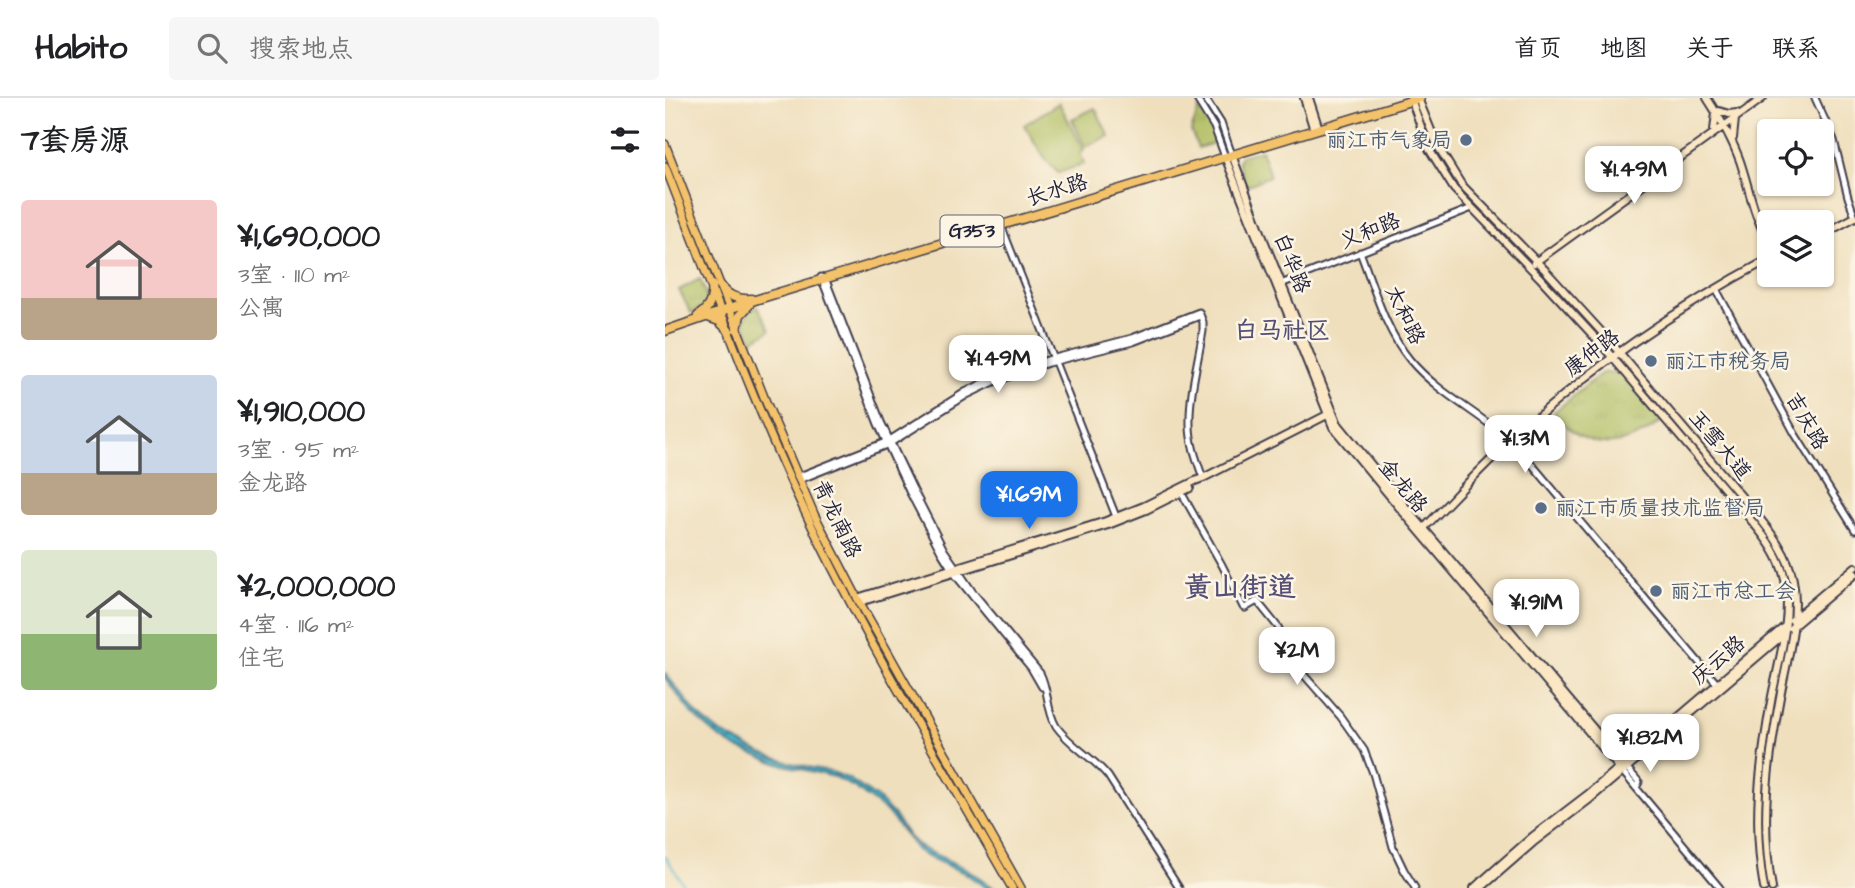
<!DOCTYPE html>
<html lang="zh">
<meta charset="utf-8">
<style>
:root{--surface:#fff;--page:#f6f6f6;--text:#202124;--muted:#757577;--line:#e0e0e0;--accent:#1a73e8}
body{margin:0;font-family:"Architects Daughter","LXGW WenKai TC",sans-serif;background:var(--page);color:var(--text);height:100vh;display:flex;flex-direction:column;font-size:26px;white-space:nowrap}
*{box-sizing:border-box;margin:0}
p{font-size:23px;color:var(--muted)}
.icon{flex:none;width:38px;height:38px;fill:none;stroke:currentColor;stroke-width:2;stroke-linecap:round;stroke-linejoin:round}
.map{position:relative;flex:1;overflow:hidden}
.panel{display:flex;flex-direction:column;background:var(--surface);width:665px}
.panel>*{flex:none}
.controls{position:absolute;left:1092px;top:21px;display:grid;gap:14px}
.controls a{display:grid;place-items:center;width:77px;height:77px;border-radius:7px;background:var(--surface);box-shadow:0 2px 5px #0004;font-size:35px}
.price{position:absolute;translate:-50% -60px;padding:0 16px;border-radius:14px;background:#fff;color:#222;font-size:23px;line-height:46px;filter:drop-shadow(0 2px 4px #0008)}
.price::after{content:'';position:absolute;left:50%;top:42px;width:21px;height:16px;margin-left:-10px;background:inherit;clip-path:polygon(0 0,100% 0,50% 100%)}
.price.selected{background:var(--accent);color:#fff}
ul{padding:0;list-style:none}
li{display:flex;align-items:center;gap:21px;height:175px;padding:0 21px}
li span{display:grid;place-items:center;flex:none;width:196px;height:140px;border-radius:7px;color:#555}
li>.icon{margin-inline-start:auto}
span .icon{width:84px;height:84px;fill:#fffc;stroke-width:1}
li b{font-size:30px}
h2{display:flex;justify-content:space-between;align-items:center;height:84px;padding:0 21px;font-size:30px}
header{display:flex;align-items:center;gap:42px;box-sizing:border-box;height:98px;padding:0 35px;background:var(--surface);border-bottom:2px solid var(--line)}
header strong{font-size:33px}
nav{display:flex;gap:38px;margin-inline-start:auto;font-size:24px}
.search{width:490px;height:63px;background:var(--page);display:flex;align-items:center;gap:18px;box-sizing:border-box;padding:0 24px;border-radius:7px;color:var(--muted);font-size:26px}
main{display:flex;flex:1;min-height:0}
.map>svg:first-child{display:block}
</style>
<header>
<strong>Habito</strong>
<div class="search"><svg class="icon" aria-label="search" viewBox="0 0 24 24"><circle cx="10" cy="10" r="6"/><path d="M15 15l6 6"/></svg>搜索地点</div>
<nav><a>首页</a><a>地图</a><a>关于</a><a>联系</a></nav>
</header>
<main>
<section class="panel">
<h2>7套房源<svg class="icon" aria-label="filters" viewBox="0 0 24 24"><path d="M4 7h16M4 17h16"/><circle cx="9" cy="7" r="2"/><circle cx="15" cy="17" r="2"/></svg></h2>
<ul>
<li><span style="background:linear-gradient(#f6c9c9 70%,#b9a48a 0)"><svg class="icon" aria-label="home" viewBox="0 0 24 24"><path d="M3 11l9-7 9 7M6 9v11h12V9"/></svg></span><div><b>¥1,690,000</b><p>3室 · 110 m²</p><p>公寓</p></div></li>
<li><span style="background:linear-gradient(#c9d6e8 70%,#b9a48a 0)"><svg class="icon" aria-label="home" viewBox="0 0 24 24"><path d="M3 11l9-7 9 7M6 9v11h12V9"/></svg></span><div><b>¥1,910,000</b><p>3室 · 95 m²</p><p>金龙路</p></div></li>
<li><span style="background:linear-gradient(#dfe7d0 60%,#8fb573 0)"><svg class="icon" aria-label="home" viewBox="0 0 24 24"><path d="M3 11l9-7 9 7M6 9v11h12V9"/></svg></span><div><b>¥2,000,000</b><p>4室 · 116 m²</p><p>住宅</p></div></li>
</ul>
</section>
<div class="map">
<svg width="1190" height="790" viewBox="0 0 1190 790">
<defs>
<pattern id="park-tufts" width="24" height="20" patternUnits="userSpaceOnUse" patternTransform="scale(1.75)"><rect width="24" height="20" fill="#aebc5f"/><path d="M3 7l-1-3M5 7V3M7 7l1-3M15 17l-1-3M17 17v-4M19 17l1-3" fill="none" stroke="#95a153"/></pattern>
<pattern id="water-rules" width="6" height="5" patternUnits="userSpaceOnUse" patternTransform="scale(1.75)"><rect width="6" height="5" fill="#4cb5ca"/><path d="M0 2.5h6" fill="none" stroke="#3f93a5"/></pattern>
</defs>
<rect width="100%" height="100%" fill="#fcf5e5"/>
<filter id="ink" filterUnits="userSpaceOnUse"><feTurbulence type="fractalNoise" baseFrequency=".0143" numOctaves="2"/><feDisplacementMap in="SourceGraphic" scale="14" xChannelSelector="R" yChannelSelector="G"/><feConvolveMatrix kernelMatrix="1 2 1 2 8 2 1 2 1" color-interpolation-filters="sRGB"/></filter>
<filter id="wash" filterUnits="userSpaceOnUse"><feTurbulence type="fractalNoise" baseFrequency=".00686" numOctaves="4" result="noise"/><feDisplacementMap in="SourceGraphic" scale="28" xChannelSelector="R" yChannelSelector="G"/><feGaussianBlur stdDeviation="1.57" result="paint"/><feColorMatrix in="noise" values="0 0 0 0 0 0 0 0 0 0 0 0 0 0 0 0 0 1.4 0 .05"/><feComposite in="paint" operator="in"/></filter>
<g filter="url(#wash)">
<rect width="100%" height="100%" fill="#efdfbd"/>
<path fill="#aebc5f" stroke="#686f4d" stroke-width="2" d="M394,5L419,52L415,54L419,66L393,75L380,61L359,27Z
M430,10L444,38L420,49L407,21Z"/>
<path fill="url(#park-tufts)" stroke="#686f4d" stroke-width="2" d="M534,11L546,28L552,44L533,50L526,33Z
M596,52L605,78L581,88L573,63L576,58Z
M35,181C43,200 47,205 26,215L14,192Z
M93,209L105,232L87,243L79,224L84,213Z
M951,274L957,275L998,322C959,353 920,356 889,314L937,275Z"/>
<path fill="url(#water-rules)" stroke="#376c82" stroke-width="2" d="M0,575L33,617L54,634L95,655L126,665L170,675L184,681L212,700L228,716L244,739L256,750L302,771L329,790H322L300,775L261,758L252,752L222,714L189,689L170,679L111,665L70,649L55,640L28,617L0,580Z"/>
<g fill="none" stroke-linecap="round" stroke-linejoin="round">
<path stroke="#4cb5ca" stroke-width="2" d="M0,758L21,790"/>
</g>
</g>
<g filter="url(#ink)">
<g fill="none" stroke-linecap="round" stroke-linejoin="round">
<g stroke="#413e4e" stroke-width="9">
<path id="tertiary" d="M531,0L549,29L560,59
M540,0L556,25L567,57
M1150,0L1169,42L1183,99L1190,119
M336,127L452,421
M695,154C709,190 720,232 745,262C775,298 821,318 854,351L1054,588
M156,179L213,326L244,393L276,454L291,478L366,570L377,589
M160,180L216,324L248,391L279,452L307,493L375,575C384,592 381,611 391,628C405,648 428,659 443,678L514,790
M616,186L807,110
M1051,191L1130,336L1190,432
M132,379L223,343L300,294L328,280L382,262L467,240L534,214L538,224V233C533,264 524,296 525,327C525,345 532,363 538,380
M134,382L224,346L302,297L329,284L383,265L468,244L535,218
M516,394L557,467L578,509L580,510L592,503L613,529L632,569L675,618L699,652L708,675L728,749L739,772L750,790
M961,669L974,684L971,690
M957,673L1055,790"/>
</g>
<g stroke="#413e4e" stroke-width="10">
<path id="secondary" d="M639,0L649,32
M644,0L654,31
M753,0L772,47L796,86L881,173L942,240L1092,417C1108,437 1123,456 1128,482C1135,519 1122,561 1115,599C1103,664 1095,723 1107,790
M1042,0C1055,20 1067,41 1075,63C1085,93 1088,116 1104,145
M746,1L764,51L789,91L877,182L936,246L1086,422C1101,440 1115,458 1120,482C1127,518 1114,563 1107,598C1095,664 1087,723 1099,790
M1054,13L1064,16L1072,15
M1049,32L1051,15
M1068,40L1070,21
M567,57L599,142L673,326L738,406L961,669
M560,59L668,329L734,409L957,673
M1157,137L1190,119
M869,165L1098,0
M759,430C784,405 808,378 834,354C914,278 1007,213 1104,161
M192,500L441,423L479,408L530,383L538,380L662,317
M195,504L443,427L481,412L525,390
M1127,522L1190,469
M1126,530L1190,476
M809,790L867,739L922,697L1119,529
M816,790L870,743L925,701L1118,537"/>
</g>
<g stroke="#413e4e" stroke-width="10">
<path id="primary" d="M0,46L101,304L149,416L194,503L356,790
M0,68C46,185 87,304 142,418C202,545 277,667 347,790"/>
</g>
<g stroke="#413e4e" stroke-width="11">
<path id="trunk" d="M55,187C63,198 72,202 86,201
M33,218C44,211 49,201 47,187
M43,219L54,223L64,233
M72,231L75,217L84,207
M0,233L90,202L755,0"/>
</g>
<use href="#tertiary" stroke="#fff" stroke-width="5"/>
<use href="#secondary" stroke="#fbe7c3" stroke-width="6"/>
<use href="#primary" stroke="#f4c26a" stroke-width="7"/>
<use href="#trunk" stroke="#f4c26a" stroke-width="8"/>
</g>
</g>
<g fill="#5c6f8a" stroke="#fcf5e5" stroke-width="2.5">
<circle cx="801" cy="42" r="7"/>
<circle cx="986" cy="263" r="7"/>
<circle cx="876" cy="410" r="7"/>
<circle cx="991" cy="493" r="7"/>
</g>
<g text-anchor="middle" dominant-baseline="central" stroke-width="5" stroke-linejoin="round" paint-order="stroke">
<rect fill="#fcf5e5" stroke="#63616e" stroke-width="2" x="275.5" y="117.5" width="63" height="31" rx="5"/>
<g font-size="19" font-weight="bold" fill="#22223b">
<text x="307" y="133">G353</text>
</g>
<g font-size="21" fill="#4e5e75" stroke="#fcf5e5" text-anchor="start">
<text x="787" y="42" text-anchor="end">丽江市气象局</text>
<text x="1000" y="263">丽江市税务局</text>
<text x="890" y="410">丽江市质量技术监督局</text>
<text x="1005" y="493">丽江市总工会</text>
</g>
<g font-size="21" fill="#22223b" stroke="#fcf5e5">
<text transform="translate(392 92) rotate(-17)">长水路</text>
<text transform="translate(705 133) rotate(-22)">义和路</text>
<text transform="translate(627 165) rotate(68)">白华路</text>
<text transform="translate(740 217) rotate(64)">太和路</text>
<text transform="translate(927 255) rotate(-37)">康仲路</text>
<text transform="translate(1142 323) rotate(60)">吉庆路</text>
<text transform="translate(1055 347) rotate(50)">玉雪大道</text>
<text transform="translate(738 388) rotate(50)">金龙路</text>
<text transform="translate(172 421) rotate(64)">青龙南路</text>
<text transform="translate(1053 562) rotate(-40)">庆云路</text>
</g>
<g font-size="24" font-weight="bold" fill="#554e75" stroke="#fcf5e5">
<text x="617" y="233">白马社区</text>
</g>
<g font-size="28" font-weight="bold" fill="#554e75" stroke="#fcf5e5">
<text x="575" y="489">黄山街道</text>
</g>
</g>
</svg>
<div class="controls">
<a><svg class="icon" aria-label="locate" viewBox="0 0 24 24"><circle cx="12" cy="12" r="6"/><path d="M12 2v4M12 18v4M2 12h4M18 12h4"/></svg></a>
<a><svg class="icon" aria-label="layers" viewBox="0 0 24 24"><path d="M12 4l9 5-9 5-9-5zM3 14l9 5 9-5"/></svg></a>
</div>
<b class="price" style="left:969px;top:108px">¥1.49M</b>
<b class="price" style="left:333px;top:297px">¥1.49M</b>
<b class="price" style="left:860px;top:377px">¥1.3M</b>
<b class="price selected" style="left:364px;top:433px">¥1.69M</b>
<b class="price" style="left:871px;top:541px">¥1.91M</b>
<b class="price" style="left:632px;top:589px">¥2M</b>
<b class="price" style="left:985px;top:676px">¥1.82M</b>
</div>
</main>
